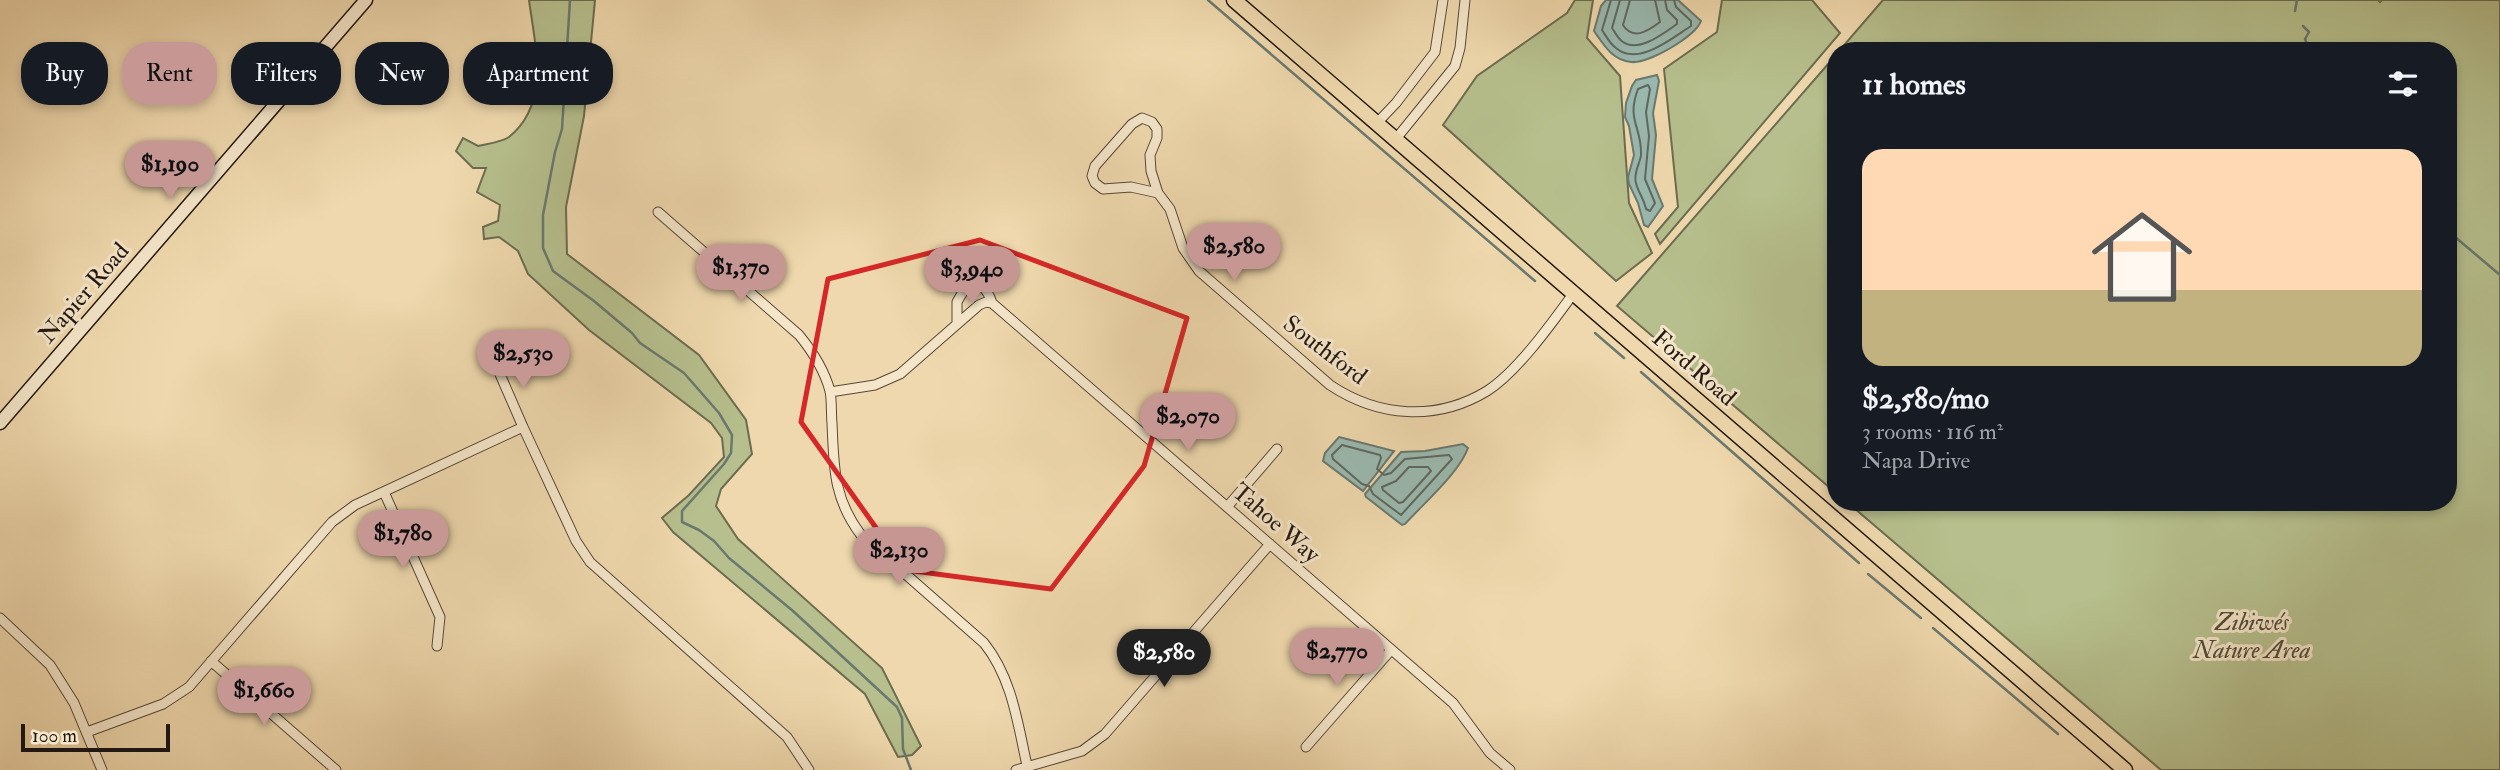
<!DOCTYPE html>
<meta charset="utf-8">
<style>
:root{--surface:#171b24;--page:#20242c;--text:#f1f3f6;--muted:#9ea1a6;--accent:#c59692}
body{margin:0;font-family:"IM FELL Double Pica",serif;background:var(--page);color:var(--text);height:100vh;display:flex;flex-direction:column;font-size:26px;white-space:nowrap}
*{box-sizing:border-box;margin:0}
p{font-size:23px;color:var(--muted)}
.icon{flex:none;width:38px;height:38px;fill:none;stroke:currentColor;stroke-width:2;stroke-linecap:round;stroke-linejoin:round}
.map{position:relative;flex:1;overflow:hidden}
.side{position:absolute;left:1827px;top:42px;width:630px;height:469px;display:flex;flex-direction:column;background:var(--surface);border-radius:28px;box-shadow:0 4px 10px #0003}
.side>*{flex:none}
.guide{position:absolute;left:21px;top:42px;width:665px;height:63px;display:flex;gap:14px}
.scale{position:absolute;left:21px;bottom:18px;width:149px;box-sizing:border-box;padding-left:7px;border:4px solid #231812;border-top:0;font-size:19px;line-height:24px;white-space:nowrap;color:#231812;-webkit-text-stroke:5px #f5e6ca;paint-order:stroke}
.price{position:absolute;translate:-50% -60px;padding:0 16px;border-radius:24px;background:var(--accent);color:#111;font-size:23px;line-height:46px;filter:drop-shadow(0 2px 4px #0008)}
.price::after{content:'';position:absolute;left:50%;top:42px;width:21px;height:16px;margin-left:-10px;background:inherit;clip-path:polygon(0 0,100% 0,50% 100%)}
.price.active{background:#222;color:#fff}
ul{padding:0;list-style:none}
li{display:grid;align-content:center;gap:14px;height:371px;padding:0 35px}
li span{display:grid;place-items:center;height:217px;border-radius:21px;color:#555}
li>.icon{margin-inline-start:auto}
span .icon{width:126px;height:126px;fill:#fffc;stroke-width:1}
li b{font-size:30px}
h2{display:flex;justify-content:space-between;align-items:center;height:84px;padding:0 35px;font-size:30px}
.chip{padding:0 24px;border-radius:28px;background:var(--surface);box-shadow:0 4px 10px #0003;font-size:24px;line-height:63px}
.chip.active{background:var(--accent);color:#111}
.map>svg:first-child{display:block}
</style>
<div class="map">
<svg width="2500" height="770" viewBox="0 0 2500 770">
<rect width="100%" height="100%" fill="#efd8ad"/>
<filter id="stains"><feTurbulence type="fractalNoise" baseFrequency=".00286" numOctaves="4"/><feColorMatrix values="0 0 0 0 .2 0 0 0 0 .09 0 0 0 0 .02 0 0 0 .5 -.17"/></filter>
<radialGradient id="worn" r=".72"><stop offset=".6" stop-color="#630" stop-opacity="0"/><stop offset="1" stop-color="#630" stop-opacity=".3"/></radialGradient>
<path fill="#b6bf8d" stroke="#6c6c50" stroke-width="2" d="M529,0H595L584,116L566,207L567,254L699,355L746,420L752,454L721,489L716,506L738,539L882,668L921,746L912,755L898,757L865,694L673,532L662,518L689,495L724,457L722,438L711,423L589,330L528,274L518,251L499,237L484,239L483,227L498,221L500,205L477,192L486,168H473L456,151L463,138L478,146C487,144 502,142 509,137C551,103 535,46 529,0Z
M1575,0H1593L1587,38L1620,76L1629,203L1652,253L1616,281L1443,125L1477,76L1567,13Z
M1722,0H1812L1840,33L1660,244L1655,234L1678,207L1664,69L1717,32Z
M1883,0H2378L2380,2L2382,0H2500V770H2161L1847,502H2448V51H1839Z
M1836,55V493L1617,306Z"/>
<path fill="#9ab9af" stroke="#6a7970" stroke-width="2" d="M1606,0H1678L1701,21C1695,37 1648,64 1631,62C1612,60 1604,45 1594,31L1601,6Z
M1657,75L1659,81L1653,113L1656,135L1652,179L1663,206L1648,227L1644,225L1638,203L1629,184L1628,177L1634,155L1629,126L1625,117L1626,103L1632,86L1636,80Z
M1339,437L1394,451L1363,491L1323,461L1325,453Z
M1463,444L1468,448C1459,473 1424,503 1405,524L1402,525L1366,497L1365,494L1401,452L1425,451Z"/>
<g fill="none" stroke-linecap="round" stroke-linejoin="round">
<path stroke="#5e6860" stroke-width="2" d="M1611,0L1602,30C1606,36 1610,44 1616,48C1638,67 1672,38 1691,26V21L1676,7L1674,0
M1620,0L1612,28C1615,32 1618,39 1623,42C1639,53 1664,33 1677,24V20L1667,10L1665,0
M1630,0L1623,25C1633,41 1648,31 1660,22L1655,0
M1648,85L1650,89L1646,112L1649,136L1645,179L1655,203L1650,211L1646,209C1644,199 1638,192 1636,183C1633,173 1640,164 1641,155C1642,126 1626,121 1638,89Z
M1342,445L1380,455L1381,458L1377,469L1384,475L1391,473L1405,459L1449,455L1452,459L1401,515L1373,494L1369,486L1362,484L1333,459L1332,455Z
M1409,467H1428L1431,471L1403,502L1399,503L1383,490L1382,487L1396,481Z"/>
<path stroke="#6a7970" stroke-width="2.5" d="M570,0L562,129L555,152L543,215V248L553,271L594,301L632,333L640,343L684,373L719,413L732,435L731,453L724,464L682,511V522L699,530L714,541L729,558L793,611L897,707L902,718L903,749L911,770
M1208,0L1535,281
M2295,11L2297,0
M2303,26L2309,32L2305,39L2307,44L2317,45L2319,51
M2448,231L2500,275
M1595,333L1624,358
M1641,372L1859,563
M1868,574L1921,618
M1933,628L2058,734"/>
<g stroke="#564839" stroke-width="11">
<path id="street" d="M1376,124L1396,103L1435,52L1443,0
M1395,140L1455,66L1460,48L1465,0
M1158,193L1131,187L1103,189L1095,183L1092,176L1095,166L1132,124L1142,118L1152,122L1157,129V138L1150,155L1151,171L1158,193L1170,209L1183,248L1199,271L1330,385C1378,417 1436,422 1487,391C1517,372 1552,323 1573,294
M658,212L799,335C813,352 824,369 830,391C832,401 831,413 832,423C834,467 833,498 861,535L984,643C1013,679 1018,726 1028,770
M957,324V302L967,285C982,281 988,291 992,303
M496,365L523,427
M830,392L875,385L900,374L979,305L986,302L992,303L1453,703L1490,753L1510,770
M384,492L440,617L437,646
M1227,507L1277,449
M0,618L50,665L74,703L102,770
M211,661L336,770
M87,732L163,704L189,687L332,522L355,505L523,427L576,541L590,562L787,737L809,770
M1306,747L1391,650
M1016,770L1082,751L1105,734L1270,544"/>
</g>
<g stroke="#231812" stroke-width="15">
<path id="secondary" d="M0,423L366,0"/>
</g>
<g stroke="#231812" stroke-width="17">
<path id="primary" d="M1234,0L2125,770"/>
</g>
<use href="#street" stroke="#f5e6ca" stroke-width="9"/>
<use href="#secondary" stroke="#f5e6ca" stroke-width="12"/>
<use href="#primary" stroke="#efd8ad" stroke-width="14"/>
</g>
<path fill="none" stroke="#d62828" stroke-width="5" stroke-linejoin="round" d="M980,240L1187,318L1144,466L1051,589L906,570L801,422L828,279Z"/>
<g text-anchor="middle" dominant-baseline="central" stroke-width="6" stroke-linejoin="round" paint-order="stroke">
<g font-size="24" fill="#231812" stroke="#f5e6ca">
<text transform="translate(84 293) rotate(-49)">Napier Road</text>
<text transform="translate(1325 350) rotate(37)">Southford</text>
<text transform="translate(1694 368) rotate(41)">Ford Road</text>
<text transform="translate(1276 523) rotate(41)">Tahoe Way</text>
</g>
<g font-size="24" font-style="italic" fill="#4f4a37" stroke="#f5e6ca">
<text x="2252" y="622">Zibiwés<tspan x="2252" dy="28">Nature Area</tspan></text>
</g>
</g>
<rect width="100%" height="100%" filter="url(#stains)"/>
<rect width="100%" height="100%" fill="url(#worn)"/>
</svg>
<div class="scale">100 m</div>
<b class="price" style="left:170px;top:201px">$1,190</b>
<b class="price" style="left:1234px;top:283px">$2,580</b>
<b class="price" style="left:741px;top:304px">$1,370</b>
<b class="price" style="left:972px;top:306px">$3,940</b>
<b class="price" style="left:523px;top:390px">$2,530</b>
<b class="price" style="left:1188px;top:453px">$2,070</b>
<b class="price" style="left:403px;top:570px">$1,780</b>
<b class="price" style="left:899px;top:587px">$2,130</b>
<b class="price" style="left:1337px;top:688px">$2,770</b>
<b class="price active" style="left:1164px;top:689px">$2,580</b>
<b class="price" style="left:264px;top:727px">$1,660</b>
<div class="guide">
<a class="chip">Buy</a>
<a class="chip active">Rent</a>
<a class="chip">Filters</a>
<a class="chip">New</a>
<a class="chip">Apartment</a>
</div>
<section class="side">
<h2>11 homes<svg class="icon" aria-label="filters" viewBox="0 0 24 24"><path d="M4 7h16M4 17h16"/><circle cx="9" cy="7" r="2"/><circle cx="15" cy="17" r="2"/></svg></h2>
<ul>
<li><span style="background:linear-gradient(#ffd9b3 65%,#c2b280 0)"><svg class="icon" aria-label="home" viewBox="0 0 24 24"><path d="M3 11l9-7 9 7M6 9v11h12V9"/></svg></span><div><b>$2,580/mo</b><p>3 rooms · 116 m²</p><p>Napa Drive</p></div></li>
</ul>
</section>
</div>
